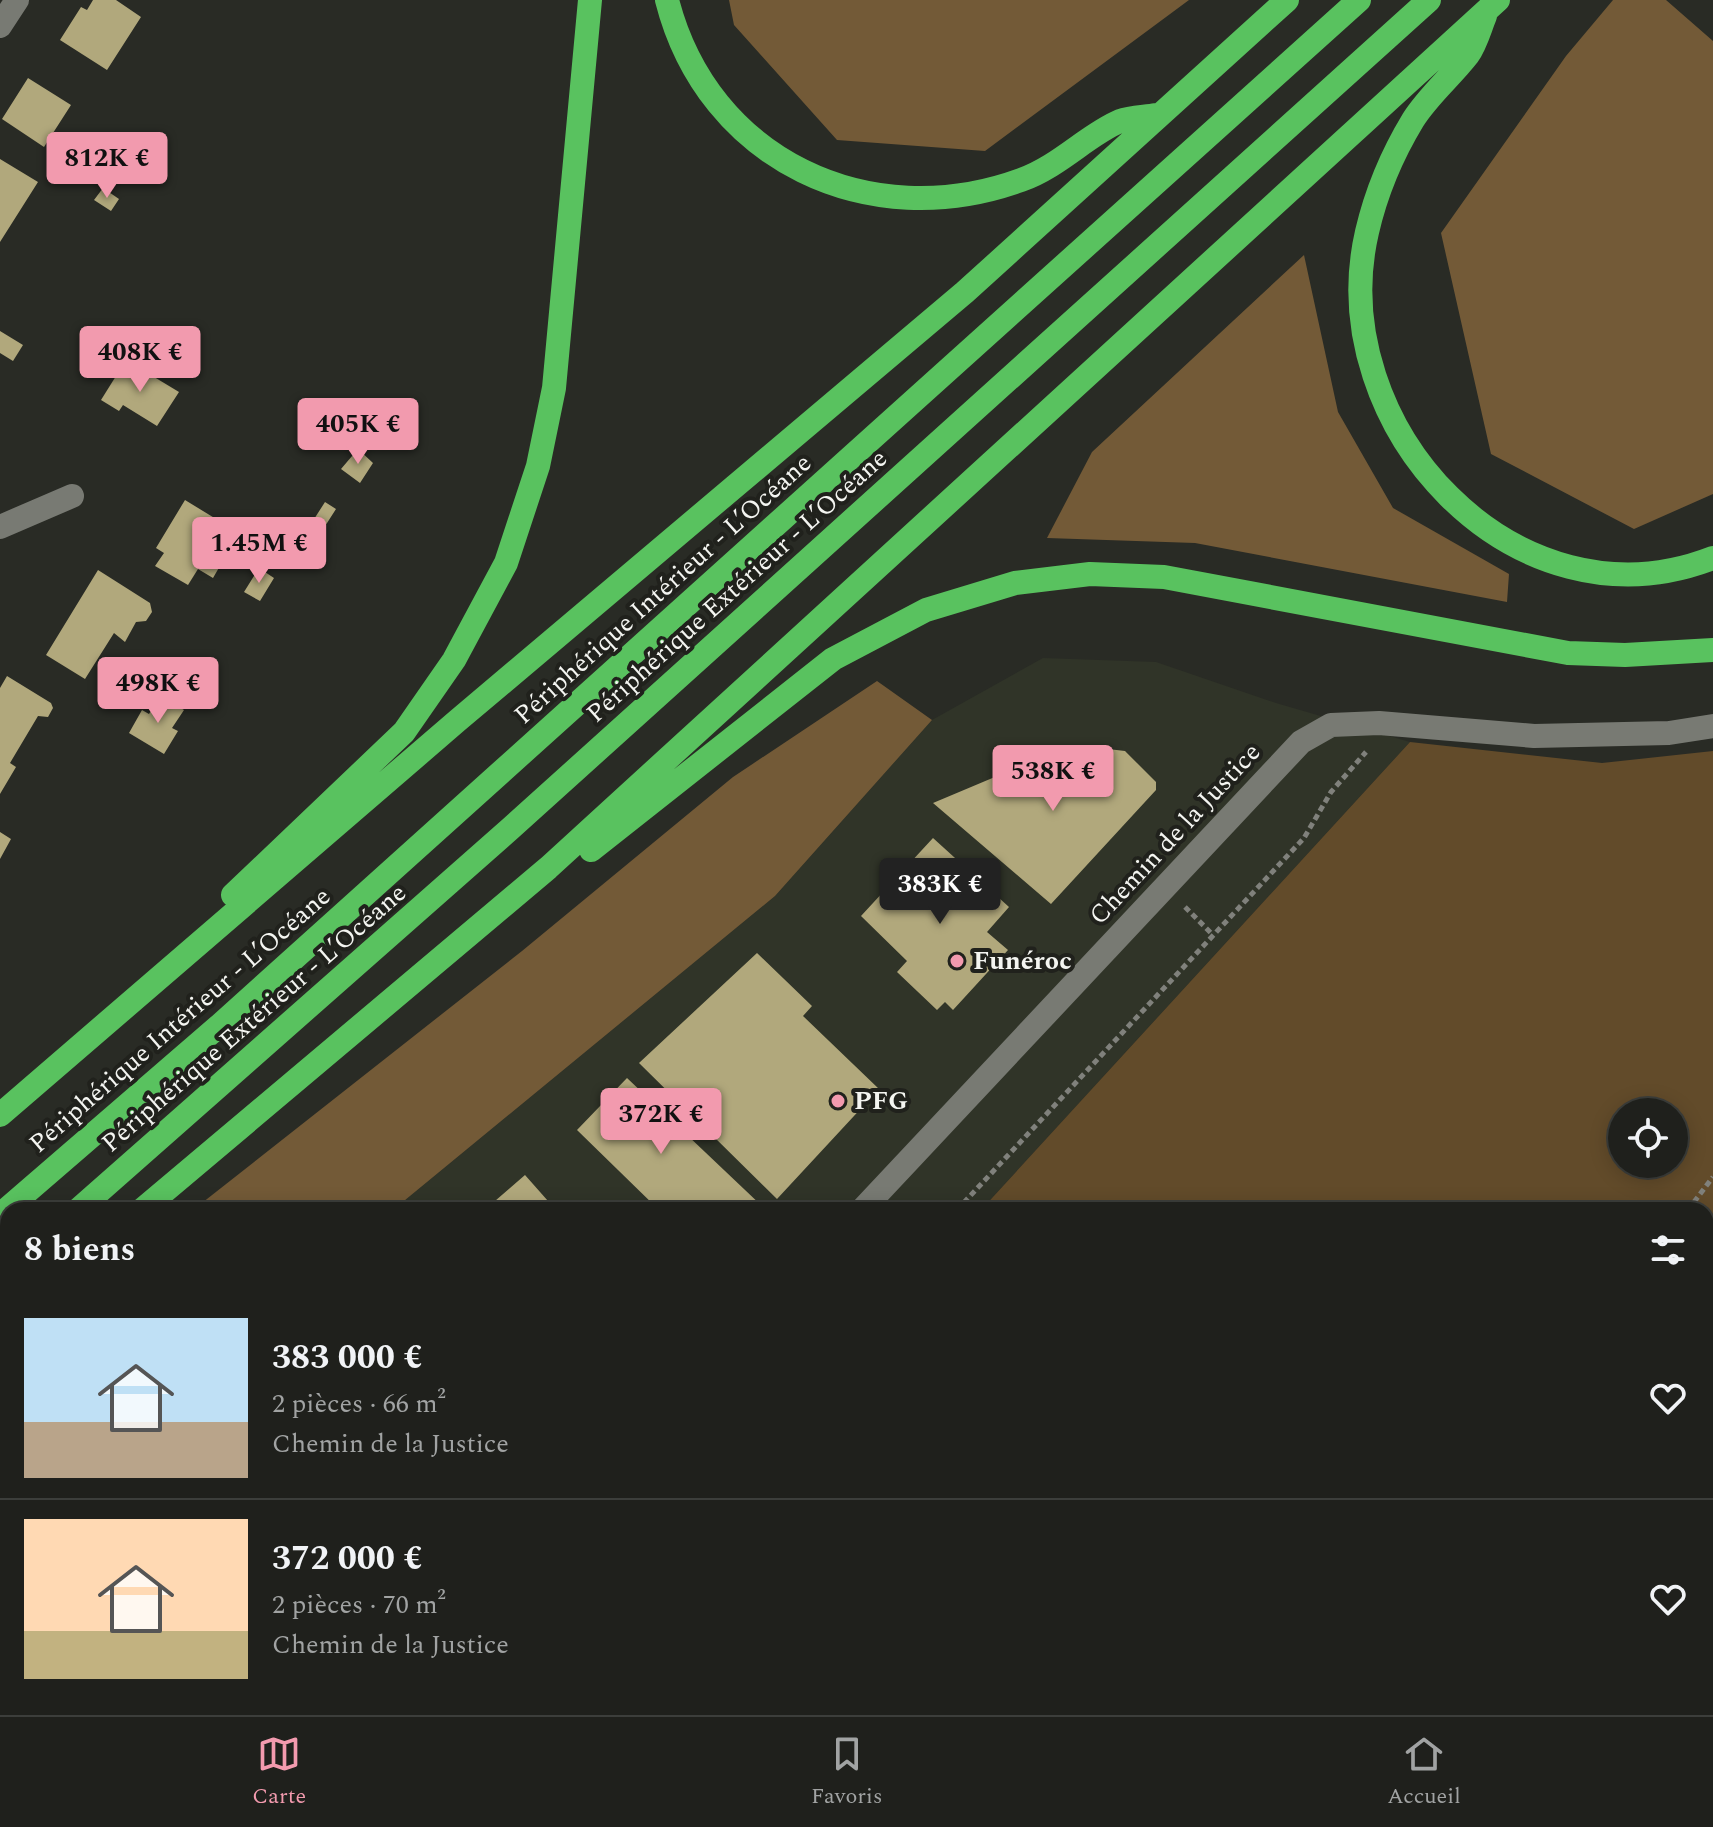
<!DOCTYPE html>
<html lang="fr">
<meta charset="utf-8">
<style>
:root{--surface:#1f201c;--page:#2c2d29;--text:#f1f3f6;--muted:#a1a3a3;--line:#3c3e3b;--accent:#f29aae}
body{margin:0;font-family:Spectral,serif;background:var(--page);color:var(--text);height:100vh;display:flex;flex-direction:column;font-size:30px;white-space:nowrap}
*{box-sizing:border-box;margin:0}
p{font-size:26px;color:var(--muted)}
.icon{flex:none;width:44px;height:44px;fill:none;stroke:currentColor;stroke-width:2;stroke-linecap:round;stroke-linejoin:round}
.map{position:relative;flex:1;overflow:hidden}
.details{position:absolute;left:0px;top:1202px;width:1714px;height:514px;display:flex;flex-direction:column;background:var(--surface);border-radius:24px 24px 0 0;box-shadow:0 4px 20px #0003,0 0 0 2px var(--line)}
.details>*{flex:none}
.tools{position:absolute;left:1608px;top:1098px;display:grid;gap:16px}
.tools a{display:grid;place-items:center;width:80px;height:80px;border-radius:50%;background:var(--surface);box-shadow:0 4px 20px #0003,0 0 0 2px var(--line);font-size:40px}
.price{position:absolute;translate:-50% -68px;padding:0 18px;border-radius:8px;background:var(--accent);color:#111;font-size:26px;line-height:52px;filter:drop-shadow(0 2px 4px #0008)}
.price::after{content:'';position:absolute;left:50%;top:48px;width:24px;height:18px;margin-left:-12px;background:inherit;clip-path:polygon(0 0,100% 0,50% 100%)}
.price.current{background:#222;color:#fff}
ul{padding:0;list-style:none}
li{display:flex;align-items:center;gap:24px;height:200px;padding:0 24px}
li+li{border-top:2px solid var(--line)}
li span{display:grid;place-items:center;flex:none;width:224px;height:160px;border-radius:0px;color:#555}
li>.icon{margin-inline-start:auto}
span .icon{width:96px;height:96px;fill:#fffc;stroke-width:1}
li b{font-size:34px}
h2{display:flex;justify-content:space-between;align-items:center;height:96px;padding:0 24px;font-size:34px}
.dock{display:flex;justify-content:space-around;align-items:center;height:112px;border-top:2px solid var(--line);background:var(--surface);font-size:22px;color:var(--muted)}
.dock a{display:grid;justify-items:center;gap:4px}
.dock .current{color:var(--accent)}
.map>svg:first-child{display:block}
</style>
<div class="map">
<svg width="1713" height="1715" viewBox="0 0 1713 1715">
<rect width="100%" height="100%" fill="#292b25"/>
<path fill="#303428" d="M1043,658L1156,662L1276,703L1410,742L981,1210H393L775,896L932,720Z
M397,1708H520L513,1715H402Z"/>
<path fill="#624b2a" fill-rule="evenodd" d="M1410,742L1602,763L1713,751V1715H513L520,1708H1706V1210H981ZM1622,1112H1674V1164H1622Z
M152,1708H371L364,1715H161Z"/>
<path fill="#735a37" d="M729,0H1189L985,151L837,140L734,25Z
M1613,0H1666L1713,41V494L1634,529L1491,454L1441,233L1566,56Z
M1304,255L1338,412L1393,508L1509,574L1507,602L1195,543L1047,538L1092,452Z
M877,681L932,720L775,896L393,1210H193L522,951L733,777Z
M8,1361V1493L0,1480V1368Z
M8,1691V1708H51L45,1715H0V1703Z
M678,1708H1477L1486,1715H672Z"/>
<path fill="#b1a87c" d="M93,0H116L141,17L107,70L60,40L81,7L87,10Z
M28,78L71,105L44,147L2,119Z
M0,159L38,182L0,242Z
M103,188L119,199L111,211L94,200Z
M0,331L23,345L13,361L0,353Z
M126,360L179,392L157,426L123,405L119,411L101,400Z
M358,449L373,463L360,483L341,469Z
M185,500L239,533L213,578L198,569L188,585L155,566L164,553L156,548Z
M325,502L336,509L320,534L309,527Z
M259,568L274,578L260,601L244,592Z
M98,570L150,603L152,612L146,621L136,622L125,642L114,633L85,679L46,655Z
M7,676L51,703L53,708L48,717L38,716L10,763L16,767L0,794V688Z
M160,695L184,710L172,728L178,731L164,754L129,733L142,710L149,714Z
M1091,747L1125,751L1156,782V790L1051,904L933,803L1033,761Z
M0,832L11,839L0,859Z
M933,838L1009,907L987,932L1008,950L953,1010L945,1002L937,1010L897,972L907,961L861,916Z
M757,953L812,1006L803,1016L879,1089L777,1199L639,1063Z
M627,1078L766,1210H659L577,1130Z
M525,1175L548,1201L536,1210H502L495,1201Z
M552,1708H579L581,1711L589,1708H662L646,1715H544Z"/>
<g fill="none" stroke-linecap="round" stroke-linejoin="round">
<path stroke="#80817c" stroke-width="5" stroke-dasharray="6 4" stroke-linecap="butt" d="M1185,907L1213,935
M957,1210L1304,838L1331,792L1366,752
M1688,1210L1713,1177
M429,1708L437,1715
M466,1708L474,1715
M1092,1708L1097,1715
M487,1715L494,1708
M703,1715L720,1708"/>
<path stroke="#787a73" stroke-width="18" d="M0,1627L8,1621"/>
<path stroke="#787a73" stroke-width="24" d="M0,26L17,0
M0,527L72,496
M862,1210L1301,742L1331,725L1379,723L1534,736L1669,733L1713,726
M390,1715L397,1708"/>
<path stroke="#6f906d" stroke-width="24" d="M0,1570L8,1582
M94,1708L99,1715"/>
<path stroke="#59c25f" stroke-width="24" d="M667,0C708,161 870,235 1021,180C1060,166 1087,135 1120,121C1131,117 1145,117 1156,115
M1485,16C1480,28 1476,44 1468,55C1451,77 1428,96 1413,120C1393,153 1376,193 1367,232C1322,426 1516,635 1713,558
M591,850L833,659L926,610L1015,583L1090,574L1164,577L1568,653L1625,655L1713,650
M233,895L404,732L454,660L506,563L538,466L554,388L590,0
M0,1115L457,721L965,292L1287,0
M78,1210L511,828L1429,0
M142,1210L548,868L1498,0
M0,1215L220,1025L1359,0
M0,1277L8,1271
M0,1324L8,1318"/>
</g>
<g fill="#f29aae" stroke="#20211c" stroke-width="3">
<circle cx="957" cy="961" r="8"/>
<circle cx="838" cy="1101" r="8"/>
</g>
<g text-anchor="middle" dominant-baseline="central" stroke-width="8" stroke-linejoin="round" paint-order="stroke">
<g font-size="26" fill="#f4f5f1" stroke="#20211c">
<text transform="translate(737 586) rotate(-42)">Périphérique Extérieur - L’Océane</text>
<text transform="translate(663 589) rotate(-42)">Périphérique Intérieur - L’Océane</text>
<text transform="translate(1175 834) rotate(-47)">Chemin de la Justice</text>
<text transform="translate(254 1018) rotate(-41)">Périphérique Extérieur - L’Océane</text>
<text transform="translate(180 1020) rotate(-41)">Périphérique Intérieur - L’Océane</text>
</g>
<g font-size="26" font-weight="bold" fill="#f4f5f1" stroke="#20211c" text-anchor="start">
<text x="973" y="961">Funéroc</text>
<text x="854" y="1101">PFG</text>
</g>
</g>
</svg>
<div class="tools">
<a><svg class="icon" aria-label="locate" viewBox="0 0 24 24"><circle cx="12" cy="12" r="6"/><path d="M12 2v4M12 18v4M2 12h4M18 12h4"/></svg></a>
</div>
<b class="price" style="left:107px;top:200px">812K €</b>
<b class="price" style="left:140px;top:394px">408K €</b>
<b class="price" style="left:358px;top:466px">405K €</b>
<b class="price" style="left:259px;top:585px">1.45M €</b>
<b class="price" style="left:158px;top:725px">498K €</b>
<b class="price" style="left:1053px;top:813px">538K €</b>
<b class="price current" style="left:940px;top:926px">383K €</b>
<b class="price" style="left:661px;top:1156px">372K €</b>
<section class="details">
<h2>8 biens<svg class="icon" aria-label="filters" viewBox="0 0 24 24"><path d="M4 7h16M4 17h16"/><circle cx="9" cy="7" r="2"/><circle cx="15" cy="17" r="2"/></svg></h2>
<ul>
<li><span style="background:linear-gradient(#bfe0f5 65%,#b9a48a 0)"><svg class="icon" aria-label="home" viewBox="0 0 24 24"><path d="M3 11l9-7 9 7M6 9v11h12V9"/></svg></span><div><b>383 000 €</b><p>2 pièces · 66 m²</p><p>Chemin de la Justice</p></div><svg class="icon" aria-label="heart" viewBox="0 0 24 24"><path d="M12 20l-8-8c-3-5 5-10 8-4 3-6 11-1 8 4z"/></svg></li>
<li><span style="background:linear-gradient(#ffd9b3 70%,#c2b280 0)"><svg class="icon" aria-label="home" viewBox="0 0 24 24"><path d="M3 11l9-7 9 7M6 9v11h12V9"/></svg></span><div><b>372 000 €</b><p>2 pièces · 70 m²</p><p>Chemin de la Justice</p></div><svg class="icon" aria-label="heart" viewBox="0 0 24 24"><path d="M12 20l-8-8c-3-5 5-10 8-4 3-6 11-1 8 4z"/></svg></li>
</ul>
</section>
</div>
<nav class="dock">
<a class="current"><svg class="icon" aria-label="map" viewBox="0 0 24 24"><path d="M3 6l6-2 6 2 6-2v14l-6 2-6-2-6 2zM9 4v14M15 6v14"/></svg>Carte</a>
<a><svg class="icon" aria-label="saved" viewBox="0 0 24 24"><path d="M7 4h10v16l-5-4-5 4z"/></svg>Favoris</a>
<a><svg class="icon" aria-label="home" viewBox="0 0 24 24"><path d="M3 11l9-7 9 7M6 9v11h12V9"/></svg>Accueil</a>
</nav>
